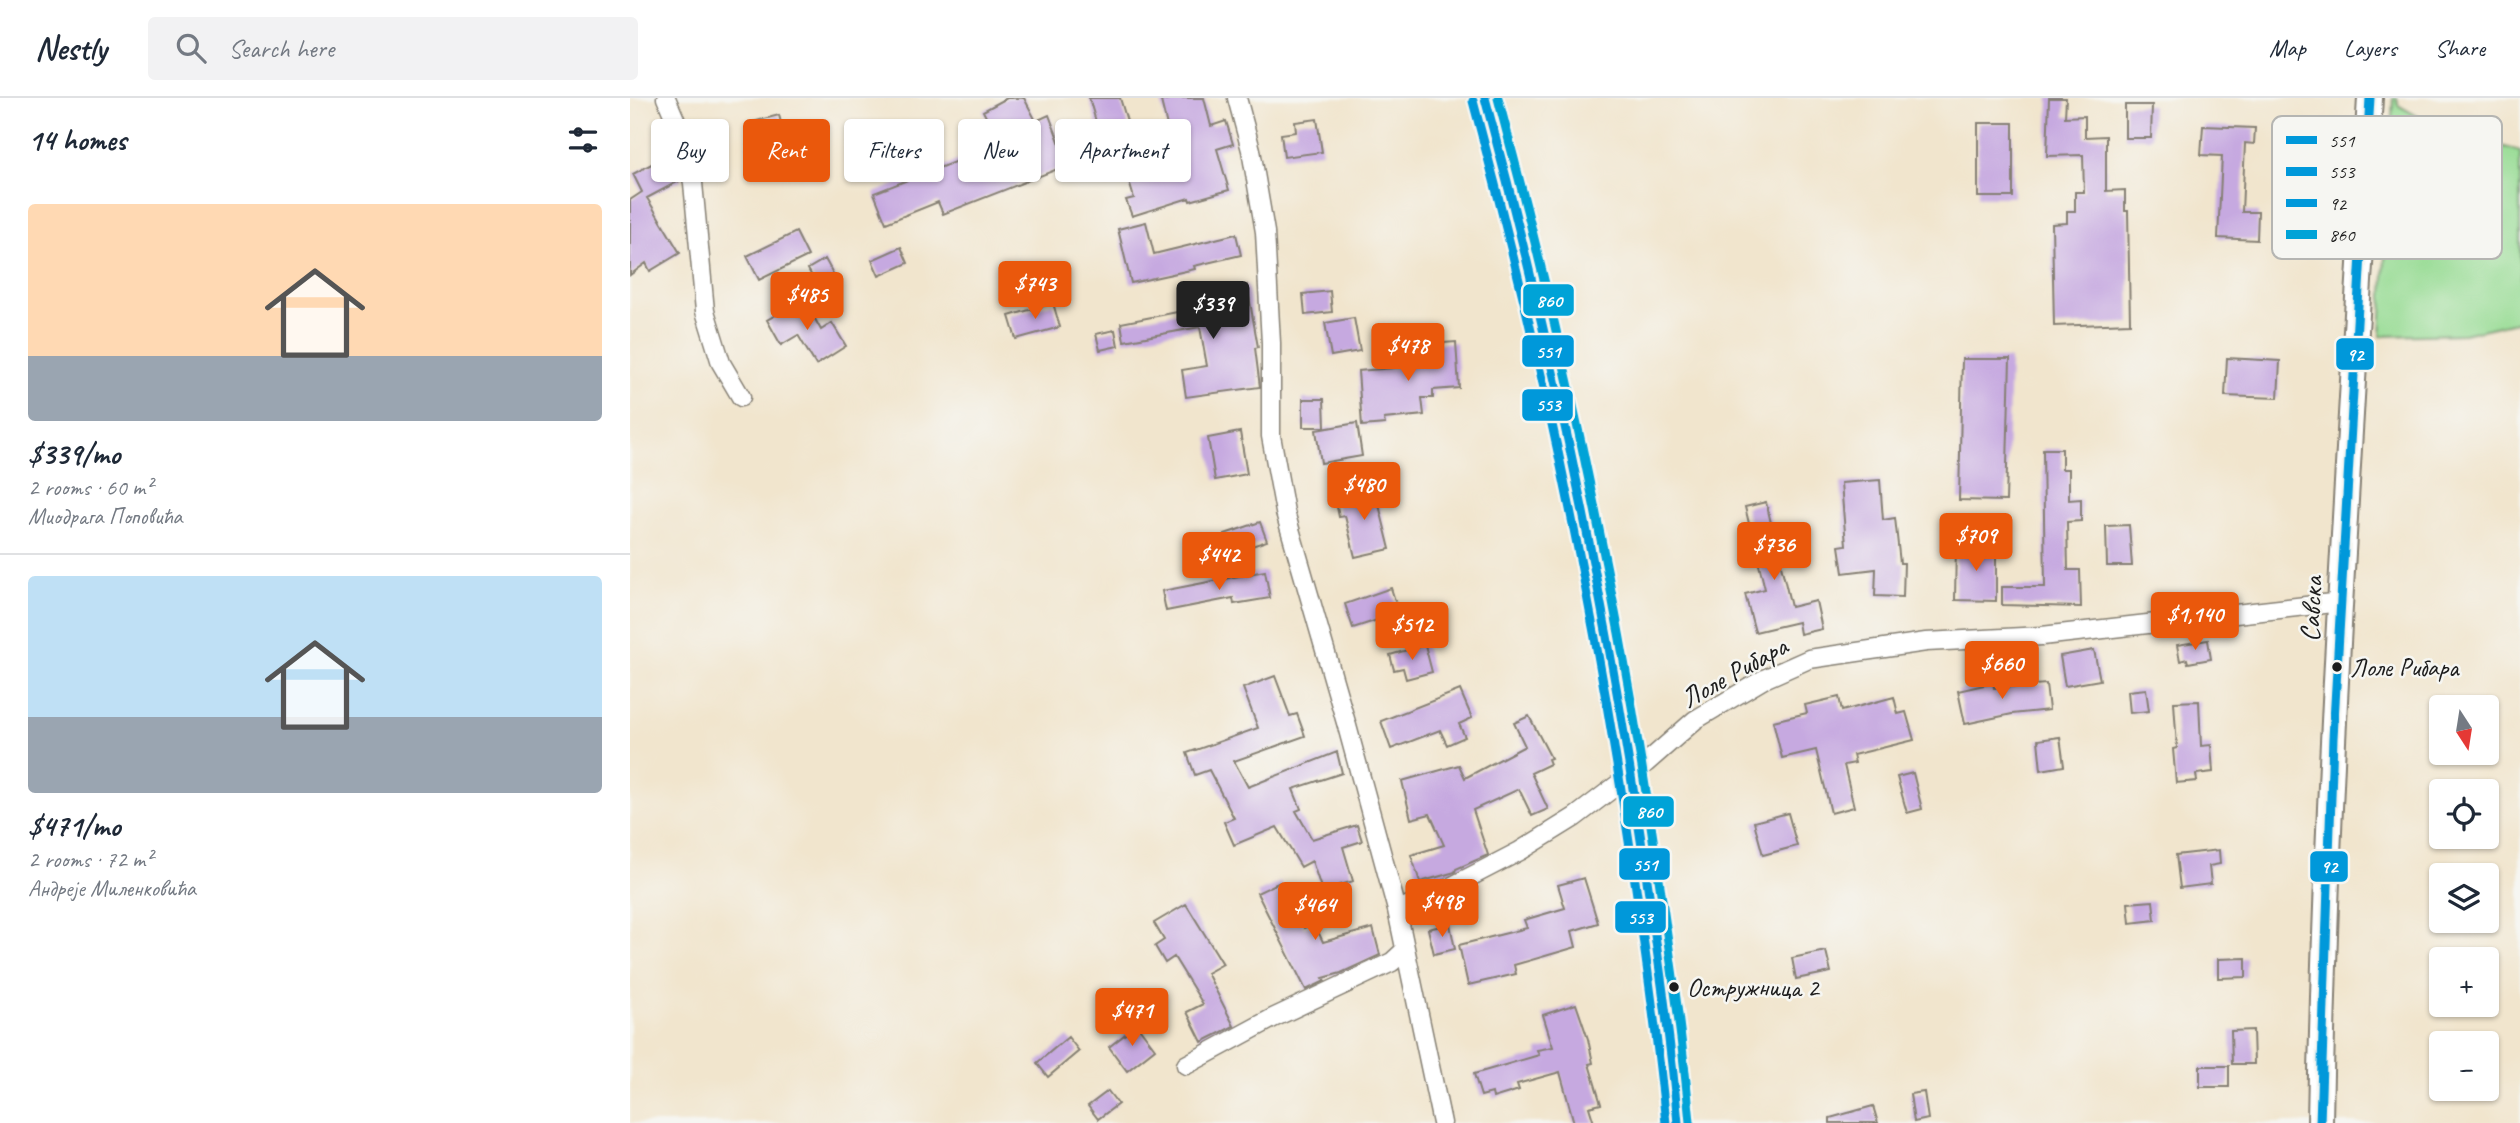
<!DOCTYPE html>
<meta charset="utf-8">
<style>
:root{--surface:#fff;--page:#f2f2f3;--text:#1f2937;--muted:#747a83;--line:#e0e1e3;--accent:#ea580c}
body{margin:0;font-family:Caveat,sans-serif;background:var(--page);color:var(--text);height:100vh;display:flex;flex-direction:column;font-size:26px;white-space:nowrap}
*{box-sizing:border-box;margin:0}
p{font-size:23px;color:var(--muted)}
.icon{flex:none;width:38px;height:38px;fill:none;stroke:currentColor;stroke-width:2;stroke-linecap:round;stroke-linejoin:round}
.map{position:relative;flex:1;overflow:hidden}
.panel{display:flex;flex-direction:column;background:var(--surface);width:630px}
.panel>*{flex:none}
.banner{position:absolute;left:21px;top:21px;width:665px;height:63px;display:flex;gap:14px}
.needle{width:46px;rotate:168deg}
.buttons{position:absolute;left:1799px;top:597px;display:grid;gap:14px}
.buttons a{display:grid;place-items:center;width:70px;height:70px;border-radius:7px;background:var(--surface);box-shadow:0 2px 5px #0004;font-size:35px}
.price{position:absolute;translate:-50% -60px;padding:0 16px;border-radius:7px;background:var(--accent);color:#fff;font-size:23px;line-height:46px;filter:drop-shadow(0 2px 4px #0008)}
.price::after{content:'';position:absolute;left:50%;top:42px;width:21px;height:16px;margin-left:-10px;background:inherit;clip-path:polygon(0 0,100% 0,50% 100%)}
.price.on{background:#222;color:#fff}
ul{padding:0;list-style:none}
li{display:grid;align-content:center;gap:14px;height:371px;padding:0 28px}
li+li{border-top:2px solid var(--line)}
li span{display:grid;place-items:center;height:217px;border-radius:7px;color:#555}
li>.icon{margin-inline-start:auto}
span .icon{width:126px;height:126px;fill:#fffc;stroke-width:1}
li b{font-size:30px}
h2{display:flex;justify-content:space-between;align-items:center;height:84px;padding:0 28px;font-size:30px}
.tag{padding:0 24px;border-radius:7px;background:var(--surface);box-shadow:0 2px 5px #0004;font-size:24px;line-height:63px}
.tag.on{background:var(--accent);color:#fff}
header{display:flex;align-items:center;gap:42px;box-sizing:border-box;height:98px;padding:0 35px;background:var(--surface);border-bottom:2px solid var(--line)}
header strong{font-size:33px}
nav{display:flex;gap:38px;margin-inline-start:auto;font-size:24px}
.search{width:490px;height:63px;background:var(--page);display:flex;align-items:center;gap:18px;box-sizing:border-box;padding:0 24px;border-radius:7px;color:var(--muted);font-size:26px}
main{display:flex;flex:1;min-height:0}
.map>svg:first-child{display:block}
</style>
<header>
<strong>Nestly</strong>
<div class="search"><svg class="icon" aria-label="search" viewBox="0 0 24 24"><circle cx="10" cy="10" r="6"/><path d="M15 15l6 6"/></svg>Search here</div>
<nav><a>Map</a><a>Layers</a><a>Share</a></nav>
</header>
<main>
<section class="panel">
<h2>14 homes<svg class="icon" aria-label="filters" viewBox="0 0 24 24"><path d="M4 7h16M4 17h16"/><circle cx="9" cy="7" r="2"/><circle cx="15" cy="17" r="2"/></svg></h2>
<ul>
<li><span style="background:linear-gradient(#ffd9b3 70%,#9aa5b1 0)"><svg class="icon" aria-label="home" viewBox="0 0 24 24"><path d="M3 11l9-7 9 7M6 9v11h12V9"/></svg></span><div><b>$339/mo</b><p>2 rooms · 60 m²</p><p>Миодрага Поповића</p></div></li>
<li><span style="background:linear-gradient(#bfe0f5 65%,#9aa5b1 0)"><svg class="icon" aria-label="home" viewBox="0 0 24 24"><path d="M3 11l9-7 9 7M6 9v11h12V9"/></svg></span><div><b>$471/mo</b><p>2 rooms · 72 m²</p><p>Андреје Миленковића</p></div></li>
</ul>
</section>
<div class="map">
<svg width="1890" height="1025" viewBox="0 0 1890 1025">
<rect width="100%" height="100%" fill="#f6f6f2"/>
<filter id="ink" filterUnits="userSpaceOnUse"><feTurbulence type="fractalNoise" baseFrequency=".0143" numOctaves="2"/><feDisplacementMap in="SourceGraphic" scale="14" xChannelSelector="R" yChannelSelector="G"/><feConvolveMatrix kernelMatrix="1 2 1 2 8 2 1 2 1" color-interpolation-filters="sRGB"/></filter>
<filter id="wash" filterUnits="userSpaceOnUse"><feTurbulence type="fractalNoise" baseFrequency=".00686" numOctaves="4" result="noise"/><feDisplacementMap in="SourceGraphic" scale="28" xChannelSelector="R" yChannelSelector="G"/><feGaussianBlur stdDeviation="1.57" result="paint"/><feColorMatrix in="noise" values="0 0 0 0 0 0 0 0 0 0 0 0 0 0 0 0 0 1.4 0 .05"/><feComposite in="paint" operator="in"/></filter>
<g filter="url(#wash)">
<rect width="100%" height="100%" fill="#f1e5cd"/>
<path fill="#98dc94" stroke="#5a7c58" stroke-width="2" d="M1763,0H1767L1768,7L1814,33L1890,53V223L1834,236L1751,238Z"/>
<g id="blocks">
<path fill="#c6a9e0" d="M377,0H394L406,23L419,17L438,67L313,116L308,104L256,125L244,95L353,53L350,45L366,39L353,13Z
M459,0H490L505,50L540,40L531,3L544,0H574L581,28L596,23L603,46L587,51L599,92L560,103L559,100L502,118L496,102L504,100L490,54L469,61L459,29L467,27Z
M1419,0H1436L1435,19L1455,18V39L1476,38V93L1495,92V113H1498L1500,225L1424,228L1422,126L1437,125V113H1445V94H1454L1453,57L1417,58Z
M1495,7H1522L1521,40H1495Z
M149,17L158,52L121,62L117,47L124,45L119,25Z
M687,21L692,54L654,59L651,36L666,34L665,24Z
M1348,25H1383V99H1348Z
M1573,28L1625,30L1624,46L1615,45L1612,114H1628L1627,142L1588,140L1592,58L1571,57Z
M240,37L249,62L224,70L215,45Z
M40,56L48,71L51,82L17,100L50,155L20,173L16,165L0,177V102L12,94L3,76Z
M516,124L524,156L606,136L611,157L564,168L565,171L501,185L488,131Z
M166,134L178,158L129,182L117,158Z
M271,149L278,165L249,178L242,162Z
M195,161L206,181L188,190L178,171Z
M617,187L628,249L625,250L630,289L556,299L552,272L577,268L570,229L494,243L491,225L578,208L575,195Z
M700,193L702,214L675,217L673,196Z
M174,201L191,232L202,225L216,248L186,267L168,237L151,247L137,222Z
M423,205L430,229L386,241L379,218Z
M724,220L730,253L701,258L695,225Z
M485,232L488,248L470,252L466,236Z
M826,244L829,290L803,292V300H792L794,317L754,321L755,326L732,328L728,273L776,269L774,248Z
M1597,260L1650,263L1648,300L1595,298Z
M1332,261H1380L1376,403L1329,402Z
M673,301H694L695,329H673Z
M727,325L732,358L691,365L686,332Z
M610,334L617,376L585,382L578,340Z
M1413,351H1432V371H1439V402L1451,401V423L1437,424L1438,472H1450L1451,509L1372,507V489H1415Z
M1250,382L1253,422L1265,420L1270,465H1274L1273,499L1245,498L1246,471L1213,475L1209,448L1216,447L1211,385Z
M745,391L760,451L725,459L715,418L709,419L705,399Z
M1136,404L1161,509L1186,503L1192,531L1170,536L1168,524L1125,534L1115,496L1135,491L1115,409Z
M630,424L637,443L601,455L595,436Z
M1499,427L1502,468H1477L1476,428Z
M1326,446L1366,447V503L1325,502Z
M635,473L640,500L604,506L603,500L536,513L532,493Z
M761,490L769,515L723,530L715,506Z
M1578,542L1581,561L1558,565L1557,561L1550,563L1547,547Z
M795,547L802,574L776,581L773,570L764,572L760,557Z
M1464,552L1470,582L1435,588L1430,558Z
M645,578L660,618L667,616L675,638L604,663L618,689L707,654L712,675L663,691L671,711L666,713L682,741L727,727L732,743L713,749L723,783L692,793L682,763L671,769L647,729L604,747L594,724L604,720L579,672L565,677L557,655L628,630L613,590Z
M1363,585L1364,590L1416,586L1419,612L1382,616L1335,626L1328,593Z
M1516,591L1519,613L1500,615L1498,593Z
M830,592L842,620L829,626L835,639L817,647L810,632L761,651L751,623Z
M1209,599L1212,613L1264,599L1268,616L1276,614L1284,642L1223,657L1225,665L1214,667L1224,709L1201,715L1186,652L1152,660L1143,623L1177,615L1175,607Z
M1569,603L1571,648L1581,647L1583,674L1566,676L1567,683L1546,685L1543,651L1547,650L1544,604Z
M899,618L921,660L918,661L920,666L901,675L918,711L902,718L889,691L843,712L858,757L826,771L825,774L790,784L781,757L814,747L800,716L781,721L772,683L829,667L835,680L895,648L884,625Z
M1430,639L1434,668L1411,672L1408,642Z
M1283,675L1292,711L1277,715L1267,679Z
M1158,715L1167,748L1133,757L1124,724Z
M1589,752L1590,766L1579,768L1581,786L1550,790L1546,757Z
M954,780L968,825L942,833L946,849L884,867L886,876L838,887L829,847L897,830L894,822L935,810L928,787Z
M650,784L674,830L684,825L693,844L743,830L750,857L711,875L693,880L695,883L676,892L627,795Z
M1523,803L1525,822L1500,825L1498,805Z
M556,806L593,866L577,875L604,928L572,944L557,914L573,906L544,859L535,865L525,848L534,842L524,825Z
M820,826L825,851L804,856L798,831Z
M1196,853L1201,874L1166,881L1162,860Z
M1616,860V879L1588,880V861Z
M946,906L958,941L963,965L959,966L971,1006L959,1009L964,1025H944L930,974L887,986L889,992L863,1000L862,995L851,998L844,976L909,957L907,952L923,949L913,917Z
M507,927L525,951L497,973L479,949Z
M1623,932L1624,966H1602L1601,933Z
M438,939L449,953L418,979L407,965Z
M1570,968H1599V989H1570Z
M478,993L488,1006L468,1021L458,1008Z
M1294,994L1298,1021L1284,1024L1280,996Z
M1243,1008L1248,1025H1200V1020Z"/>
</g>
</g>
<g filter="url(#ink)">
<use href="#blocks" fill-opacity="0" stroke="#868074" stroke-width="2"/>
<g fill="none" stroke-linecap="round" stroke-linejoin="round">
<g stroke="#868074" stroke-width="21">
<path id="street" d="M36,0L53,40L63,85L75,213L91,265L111,299
M607,0L621,52L635,134L641,245V338L655,414L717,628L767,812L812,1025
M767,812L807,796L890,753L945,719L1016,665L1065,622L1134,581L1179,561L1296,544L1412,538L1711,504
M556,967L643,920L762,864L775,852"/>
</g>
<g stroke="#868074" stroke-width="28">
<path id="secondary" d="M1690,1025C1696,683 1720,341 1740,0"/>
</g>
<g stroke="#868074" stroke-width="32">
<path id="primary" d="M855,0C912,205 957,413 994,622
M1008,714L1041,948L1048,1025"/>
</g>
<use href="#street" stroke="#fff" stroke-width="18"/>
<use href="#secondary" stroke="#fff" stroke-width="24"/>
<use href="#primary" stroke="#fff" stroke-width="28"/>
<g stroke="#868074" stroke-width="32" stroke-linecap="butt">
<path id="primary-bridge" d="M994,622L1008,714"/>
</g>
<use href="#primary-bridge" stroke="#fff" stroke-width="28"/>
<g stroke="#f6f6f2" stroke-width="14">
<path id="bus-1" d="M855,0C923,251 976,505 1014,762C1027,850 1040,937 1048,1025"/>
</g>
<g stroke="#f6f6f2" stroke-width="14">
<path id="bus-2" d="M843,3C911,254 964,506 1002,763C1015,850 1027,937 1036,1025"/>
</g>
<g stroke="#f6f6f2" stroke-width="14">
<path id="bus-3" d="M1690,1025L1703,640L1740,0"/>
</g>
<g stroke="#f6f6f2" stroke-width="14">
<path id="bus-4" d="M868,0C935,251 989,504 1026,761C1039,849 1052,936 1060,1024"/>
</g>
<use href="#bus-1" stroke="#0098da" stroke-width="9"/>
<use href="#bus-2" stroke="#0098da" stroke-width="9"/>
<use href="#bus-3" stroke="#0098da" stroke-width="9"/>
<use href="#bus-4" stroke="#00a3d7" stroke-width="9"/>
</g>
</g>
<g fill="#1c1c1c" stroke="#f6f6f2" stroke-width="2.5">
<circle cx="1707" cy="569" r="6"/>
<circle cx="1044" cy="889" r="6"/>
</g>
<g text-anchor="middle" dominant-baseline="central" stroke-width="5" stroke-linejoin="round" paint-order="stroke">
<g font-size="26" fill="#1c1c1c" stroke="#f6f6f2" text-anchor="start">
<text x="1720" y="569">Лоле Рибара</text>
<text x="1057" y="889">Остружница 2</text>
</g>
<g font-size="28" fill="#1c1c1c" stroke="#f6f6f2">
<text transform="translate(1681 511) rotate(-87)">Савска</text>
<text transform="translate(1104 574) rotate(-29)">Лоле Рибара</text>
</g>
</g>
<rect x="1642" y="18" width="230" height="143" rx="10" fill="#f6f6f2" stroke="#b5b5b2" stroke-width="2"/>
<rect x="1656" y="38" width="31" height="8" fill="#0098da"/>
<rect x="1656" y="69" width="31" height="9" fill="#0098da"/>
<rect x="1656" y="101" width="31" height="8" fill="#0098da"/>
<rect x="1656" y="132" width="31" height="9" fill="#00a3d7"/>
<g font-size="19" fill="#1c1c1c">
<text x="1699" y="49">551</text>
<text x="1699" y="80">553</text>
<text x="1699" y="112">92</text>
<text x="1699" y="143">860</text>
</g>
<g stroke="#f6f6f2" stroke-width="2.5">
<rect x="892" y="185" width="53" height="34" rx="7" fill="#00a3d7"/>
<rect x="891" y="236" width="54" height="34" rx="7" fill="#0098da"/>
<rect x="1705" y="239" width="40" height="34" rx="7" fill="#0098da"/>
<rect x="891" y="290" width="53" height="34" rx="7" fill="#0098da"/>
<rect x="992" y="697" width="53" height="33" rx="7" fill="#00a3d7"/>
<rect x="988" y="749" width="53" height="34" rx="7" fill="#0098da"/>
<rect x="1679" y="752" width="40" height="33" rx="7" fill="#0098da"/>
<rect x="984" y="802" width="53" height="34" rx="7" fill="#0098da"/>
</g>
<g font-size="19" text-anchor="middle" font-weight="bold" fill="#fff">
<text x="919" y="209">860</text>
<text x="918" y="260">551</text>
<text x="1725" y="263">92</text>
<text x="918" y="313">553</text>
<text x="1019" y="720">860</text>
<text x="1015" y="773">551</text>
<text x="1699" y="775">92</text>
<text x="1010" y="826">553</text>
</g>
</svg>
<div class="buttons">
<a><svg class="needle" viewBox="-14 -14 28 28"><path d="M0-13l5 13h-10z" fill="#e53935"/><path d="M0 13l5-13h-10z" fill="#747a83"/></svg></a>
<a><svg class="icon" aria-label="locate" viewBox="0 0 24 24"><circle cx="12" cy="12" r="6"/><path d="M12 2v4M12 18v4M2 12h4M18 12h4"/></svg></a>
<a><svg class="icon" aria-label="layers" viewBox="0 0 24 24"><path d="M12 4l9 5-9 5-9-5zM3 14l9 5 9-5"/></svg></a>
<a>+</a>
<a>−</a>
</div>
<b class="price" style="left:405px;top:223px">$743</b>
<b class="price" style="left:177px;top:234px">$485</b>
<b class="price on" style="left:583px;top:243px">$339</b>
<b class="price" style="left:778px;top:285px">$478</b>
<b class="price" style="left:734px;top:424px">$480</b>
<b class="price" style="left:1346px;top:475px">$709</b>
<b class="price" style="left:1144px;top:484px">$736</b>
<b class="price" style="left:589px;top:494px">$442</b>
<b class="price" style="left:1565px;top:554px">$1,140</b>
<b class="price" style="left:782px;top:564px">$512</b>
<b class="price" style="left:1372px;top:603px">$660</b>
<b class="price" style="left:812px;top:841px">$498</b>
<b class="price" style="left:685px;top:844px">$464</b>
<b class="price" style="left:502px;top:950px">$471</b>
<div class="banner">
<a class="tag">Buy</a>
<a class="tag on">Rent</a>
<a class="tag">Filters</a>
<a class="tag">New</a>
<a class="tag">Apartment</a>
</div>
</div>
</main>
